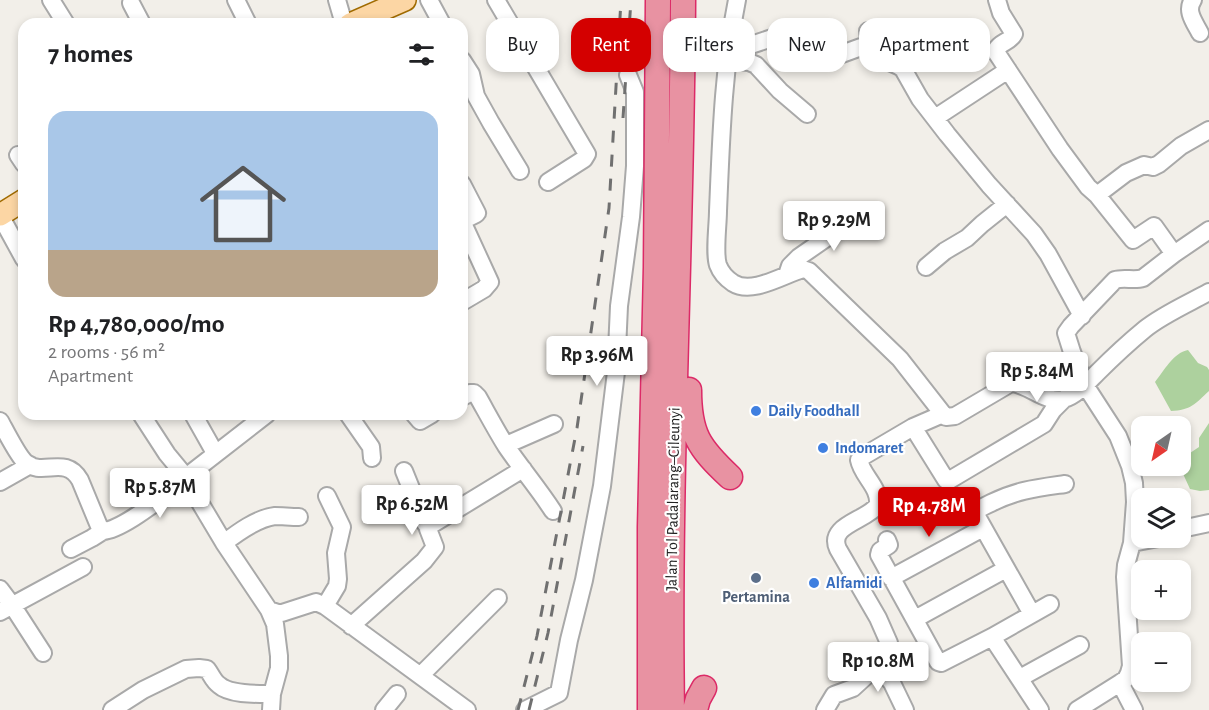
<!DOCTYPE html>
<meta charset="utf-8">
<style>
:root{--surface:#fff;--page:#f2f2f2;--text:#202124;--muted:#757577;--line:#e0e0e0;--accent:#d40000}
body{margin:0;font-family:"Alegreya Sans",sans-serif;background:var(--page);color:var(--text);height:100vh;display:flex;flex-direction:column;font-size:22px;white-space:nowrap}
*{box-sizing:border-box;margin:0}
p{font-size:20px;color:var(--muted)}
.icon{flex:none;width:33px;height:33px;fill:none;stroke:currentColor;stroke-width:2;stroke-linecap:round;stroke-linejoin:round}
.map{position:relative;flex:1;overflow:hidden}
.details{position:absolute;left:18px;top:18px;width:450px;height:402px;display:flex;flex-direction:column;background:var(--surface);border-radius:18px;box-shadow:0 3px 9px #0003}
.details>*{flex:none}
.guide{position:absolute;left:486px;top:18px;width:570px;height:54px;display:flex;gap:12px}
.needle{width:39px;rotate:214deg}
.controls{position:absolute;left:1131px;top:416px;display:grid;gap:12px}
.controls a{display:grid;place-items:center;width:60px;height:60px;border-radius:12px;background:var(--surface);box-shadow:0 3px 9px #0003;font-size:30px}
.price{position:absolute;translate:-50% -51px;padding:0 14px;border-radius:6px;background:#fff;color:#222;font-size:20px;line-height:39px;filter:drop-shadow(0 2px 3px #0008)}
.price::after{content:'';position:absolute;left:50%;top:36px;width:18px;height:14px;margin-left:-9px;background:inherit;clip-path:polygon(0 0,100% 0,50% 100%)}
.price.selected{background:var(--accent);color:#fff}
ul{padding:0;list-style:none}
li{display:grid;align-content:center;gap:12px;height:318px;padding:0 30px}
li+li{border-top:2px solid var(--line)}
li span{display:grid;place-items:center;height:186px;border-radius:18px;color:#555}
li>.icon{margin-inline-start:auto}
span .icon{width:108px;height:108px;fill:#fffc;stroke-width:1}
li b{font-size:26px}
h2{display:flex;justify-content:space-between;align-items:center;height:72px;padding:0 30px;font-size:26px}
.pill{padding:0 21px;border-radius:18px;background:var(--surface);box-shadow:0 3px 9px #0003;font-size:21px;line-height:54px}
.pill.selected{background:var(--accent);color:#fff}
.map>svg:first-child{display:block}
</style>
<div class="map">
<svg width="1209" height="710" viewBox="0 0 1209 710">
<rect width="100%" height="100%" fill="#f2efe9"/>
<path fill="#add19e" d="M1188,350L1198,363L1207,367L1209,370V391C1195,404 1191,410 1171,411L1155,382C1164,371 1173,353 1188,350Z
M1209,423V490L1200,491L1190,489L1179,465H1180L1181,459L1199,447V438Z"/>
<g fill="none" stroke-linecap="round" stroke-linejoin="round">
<g stroke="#a9a9a9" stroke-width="20">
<path id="minor" d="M51,0L66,24
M236,0L248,24
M337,0L344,24
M429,0L442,24
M496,0L587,154L584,159L548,182
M737,0C723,69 721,140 718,211C718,225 714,253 718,265C721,273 727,279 733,283C752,295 783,275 803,269L809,271L900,359L943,414
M997,0L1001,13L1014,34C1010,42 1000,42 996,50V52L1060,149L1088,187L1097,195L1133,240L1154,226L1174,254
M1193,0C1185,11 1195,23 1200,33
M131,3L142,24
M868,31C869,47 872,56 889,62C894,64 898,65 903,69L920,99L947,134L989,185L1034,234L1048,254L1082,316
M730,41L742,45L748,46L793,31
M781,59L803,54L839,55L861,47L870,49
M462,60L471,74L476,96L491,123L520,171
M728,60L749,62L756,65L780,91L807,114
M935,118L1008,70
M18,155L24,164
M462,184L477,213L476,214L462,221
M1097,195L1126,173L1144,165L1153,167L1159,164L1181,146L1209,130
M0,215L24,259
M926,267L945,251L967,238L982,224L1007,204
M787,275L790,266L799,257L861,214
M462,302L484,289L490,282L462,221
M462,397L470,393H474L478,397C487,413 496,430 506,446C521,468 538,488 553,511
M141,414L167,454L186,477L183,485
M193,414L215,453
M348,414L371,447L372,458
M414,414L420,421L432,414
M943,414L946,417L955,416L1011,383C1029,384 1044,403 1064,399C1076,396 1088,382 1097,373C1112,358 1128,343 1145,329C1162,315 1189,303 1209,292
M0,421C5,430 18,456 25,462C42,478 65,454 80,480L99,526L103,531C122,530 161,498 178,486L183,485L188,487L199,501L224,543L269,610L275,624L279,656V668L272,694L271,710
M913,427L946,480L948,481L1044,424L1053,410L1065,398
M506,445L554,424
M404,471L425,523L428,527L523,469
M186,477L267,414
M0,482L30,465
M1180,531L1186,528L1209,523
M887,540L889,545L880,551L879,555L938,662L941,663L992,637L1050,604
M224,543C237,533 257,518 275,516C282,516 291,517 299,517
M1132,543L1164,537
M71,549L92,538L103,531
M891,578L983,528
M0,589L12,605L43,653
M325,606L337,586L338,579L336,553L342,527L327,496
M269,610L278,613H282L316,602L325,606L467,710
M0,612L83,567
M1032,614L975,513C979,508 985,506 991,503C1017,490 1037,488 1065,484
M915,619L1006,569
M351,626L424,561L435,547L428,529V527
M992,637L1040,710
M875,662L892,683L905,710
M421,675L498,598
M1020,678L1080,645
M1120,683L1134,710
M112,710L143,690L186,669L199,668L207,669C211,674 213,681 219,685C230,695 257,694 272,694
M384,710L397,694
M525,710L559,693L569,640L584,580L602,486L616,372L619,306L631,217L635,166V92L628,75
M825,710L834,695L853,688L865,677L875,662L883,655L889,648V643L878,618L838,549C827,525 866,521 878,505C880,487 862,476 859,460L862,457L913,427L943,414
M1077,710L1120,683L1126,679L1129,673L1131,666L1125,577L1126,565L1132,543L1135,502L1134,483L1130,466L1118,436L1085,385L1072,352L1066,333L1071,326L1115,280C1124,277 1134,281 1143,278L1174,254L1209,230"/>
</g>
<g stroke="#a06b00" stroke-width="24">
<path id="major" d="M350,24L405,0
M0,215L24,200"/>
</g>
<g stroke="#dc2a67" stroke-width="27">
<path id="highway" d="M689,390C689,434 699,448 730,477
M650,710V527L656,267L658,0
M672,710C668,473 682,237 683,0
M695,710L698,699L704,688"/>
</g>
<use href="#minor" stroke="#fff" stroke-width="16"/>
<use href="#major" stroke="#fcd6a4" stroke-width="21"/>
<use href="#highway" stroke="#e892a2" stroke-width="24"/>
<path stroke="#707070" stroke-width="3" stroke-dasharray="12 12" stroke-linecap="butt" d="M623,118L631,0
M518,710L537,636L577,428L609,208L621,0
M529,710L548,633L583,446"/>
</g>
<g fill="#3f7fe0" stroke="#fff" stroke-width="2">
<circle cx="756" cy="411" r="6"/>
<circle cx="823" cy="448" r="6"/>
<circle cx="814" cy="583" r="6"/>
</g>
<circle fill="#5c6f8a" stroke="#fff" stroke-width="2" cx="756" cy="578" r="6"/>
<g text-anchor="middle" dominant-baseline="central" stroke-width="4.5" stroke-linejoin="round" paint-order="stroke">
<g font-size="16" font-weight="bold" fill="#366cbe" stroke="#fff" text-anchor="start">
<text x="768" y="411">Daily Foodhall</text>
<text x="835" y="448">Indomaret</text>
<text x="826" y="583">Alfamidi</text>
</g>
<g font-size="16" fill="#222" stroke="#fff">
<text transform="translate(673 499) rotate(-89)">Jalan Tol Padalarang–Cileunyi</text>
</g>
<g font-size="16" font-weight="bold" fill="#4e5e75" stroke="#fff">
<text x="756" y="597">Pertamina</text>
</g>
</g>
</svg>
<div class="controls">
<a><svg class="needle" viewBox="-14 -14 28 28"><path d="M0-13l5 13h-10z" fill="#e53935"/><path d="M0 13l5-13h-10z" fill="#757577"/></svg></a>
<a><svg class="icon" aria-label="layers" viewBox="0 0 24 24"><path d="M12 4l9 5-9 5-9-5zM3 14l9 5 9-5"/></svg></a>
<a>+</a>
<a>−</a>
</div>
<b class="price" style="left:834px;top:252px">Rp 9.29M</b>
<b class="price" style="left:597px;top:387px">Rp 3.96M</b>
<b class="price" style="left:1037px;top:403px">Rp 5.84M</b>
<b class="price" style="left:160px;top:519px">Rp 5.87M</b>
<b class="price" style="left:412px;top:536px">Rp 6.52M</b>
<b class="price selected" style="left:929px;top:538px">Rp 4.78M</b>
<b class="price" style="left:878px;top:693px">Rp 10.8M</b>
<div class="guide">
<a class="pill">Buy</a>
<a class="pill selected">Rent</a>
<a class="pill">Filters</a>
<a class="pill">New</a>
<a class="pill">Apartment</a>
</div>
<section class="details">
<h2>7 homes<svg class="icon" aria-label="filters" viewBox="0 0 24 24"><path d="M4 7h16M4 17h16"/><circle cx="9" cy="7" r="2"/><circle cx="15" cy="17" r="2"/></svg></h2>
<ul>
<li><span style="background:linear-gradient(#a9c7e8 75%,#b9a48a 0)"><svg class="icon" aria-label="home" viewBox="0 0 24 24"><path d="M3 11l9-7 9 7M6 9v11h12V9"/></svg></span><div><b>Rp 4,780,000/mo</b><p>2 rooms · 56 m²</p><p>Apartment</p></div></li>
</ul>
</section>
</div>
